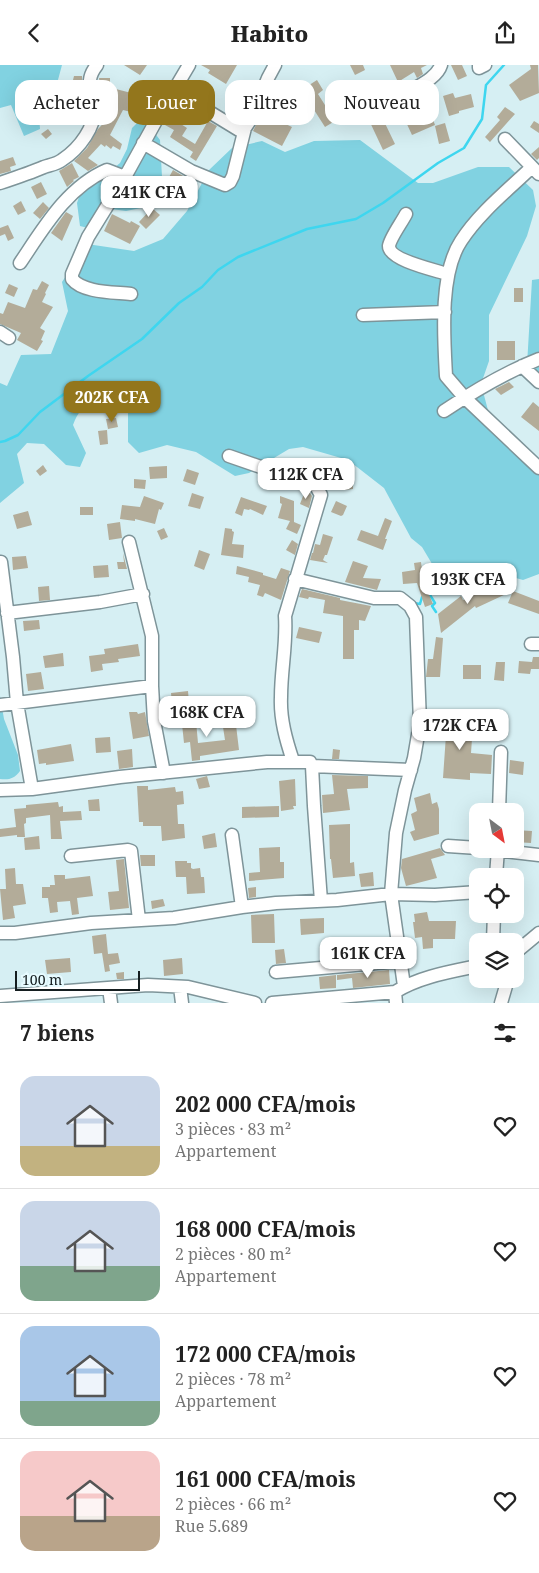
<!DOCTYPE html>
<html lang="fr">
<meta charset="utf-8">
<style>
:root{--surface:#fff;--page:#f2f2f2;--text:#222;--muted:#767676;--line:#e0e0e0;--accent:#93761c}
body{margin:0;font-family:"Noto Serif",serif;background:var(--page);color:var(--text);height:100vh;display:flex;flex-direction:column;font-size:19px;white-space:nowrap}
*{box-sizing:border-box;margin:0}
p{font-size:16px;color:var(--muted)}
.icon{flex:none;width:28px;height:28px;fill:none;stroke:currentColor;stroke-width:2;stroke-linecap:round;stroke-linejoin:round}
.map{position:relative;height:938px;overflow:hidden}
.side{display:flex;flex-direction:column;background:var(--surface);flex:1}
.side>*{flex:none}
.top-card{position:absolute;left:15px;top:15px;width:510px;height:45px;display:flex;gap:10px}
.needle{width:32px;rotate:148deg}
.controls{position:absolute;left:469px;top:738px;display:grid;gap:10px}
.controls a{display:grid;place-items:center;width:55px;height:55px;border-radius:10px;background:var(--surface);box-shadow:0 5px 20px #0002;font-size:25px}
.scale{position:absolute;left:15px;bottom:12px;width:125px;box-sizing:border-box;padding-left:5px;border:2px solid #151e20;border-top:0;font-size:14px;line-height:18px;white-space:nowrap;color:#151e20;-webkit-text-stroke:4px #e7fbff;paint-order:stroke}
.price{position:absolute;translate:-50% -42px;padding:0 11px;border-radius:10px;background:#fff;color:#222;font-size:16px;line-height:32px;filter:drop-shadow(0 1px 2px #0008)}
.price::after{content:'';position:absolute;left:50%;top:30px;width:15px;height:11px;margin-left:-8px;background:inherit;clip-path:polygon(0 0,100% 0,50% 100%)}
.price.current{background:var(--accent);color:#fff}
ul{padding:0;list-style:none}
li{display:flex;align-items:center;gap:15px;height:125px;padding:0 20px}
li+li{border-top:1px solid var(--line)}
li span{display:grid;place-items:center;flex:none;width:140px;height:100px;border-radius:15px;color:#555}
li>.icon{margin-inline-start:auto}
span .icon{width:60px;height:60px;fill:#fffc;stroke-width:1}
li b{font-size:21px}
h2{display:flex;justify-content:space-between;align-items:center;height:60px;padding:0 20px;font-size:21px}
.chip{padding:0 18px;border-radius:15px;background:var(--surface);box-shadow:0 5px 20px #0002;font-size:18px;line-height:45px}
.chip.current{background:var(--accent);color:#fff}
header{display:flex;justify-content:space-between;align-items:center;height:65px;padding:0 20px;background:var(--surface);font-size:22px;font-weight:800}
.map>svg:first-child{display:block}
</style>
<header><svg class="icon" aria-label="back" viewBox="0 0 24 24"><path d="M15 5l-7 7 7 7"/></svg>Habito<svg class="icon" aria-label="share" viewBox="0 0 24 24"><path d="M12 15V3M7 8l5-5 5 5M5 13v7h14v-7"/></svg></header>
<div class="map">
<svg width="539" height="938" viewBox="0 0 539 938">
<rect width="100%" height="100%" fill="#d6eff3"/>
<path fill="#81d2e1" d="M0,0H62L55,26L38,36L40,64L24,71L11,40L0,43Z
M137,58L145,59L151,63L160,75L162,112L152,132L141,143L126,146L111,144L88,163L80,161L77,138L79,132L120,98L127,84L132,63Z
M360,75L418,118H433L478,102H509L533,125L536,141L527,171L489,250V296L481,319L489,349L539,409V509L523,515L484,504L447,524L422,482L411,473L384,423L348,395L303,382L289,384L249,408L235,411L196,387L167,380L139,388L128,377V347L120,336C94,338 83,334 73,360L86,388L80,402L66,400L44,379L27,378L17,389L24,418L0,438V318L7,321L21,290L51,289L68,246L62,217L87,179L134,186L163,174L187,146L209,105L232,83L262,76L285,87L314,76Z
M539,214V310L527,300L532,215Z
M0,631L4,654L18,690L20,706C14,714 9,715 0,714Z"/>
<g fill="none" stroke-linecap="round" stroke-linejoin="round">
<path stroke="#3ed6ef" stroke-width="2.5" d="M0,377L5,376L18,370L40,347L88,311L142,274L179,238L202,222L218,205L238,192L307,164L356,154L383,138L438,98L464,83L482,54L486,20L504,0
M427,531L430,530L435,538L432,541L436,547
M413,539L414,538L420,539L422,532"/>
</g>
<path fill="#b3ac99" d="M124,0H147L140,10Z
M201,0H237L226,19L208,8L210,5Z
M350,0H363L365,5L355,10Z
M390,0H427L421,3L423,9L417,13L414,7L398,17Z
M451,0H462L467,11L458,15Z
M530,0H538L539,28L520,36L509,20L531,4Z
M74,11H82V20L86,44L64,47L63,35H66L67,15H73Z
M99,13H110V22L112,23L139,30L135,44H132L131,47L123,45L110,70L122,79L120,85L113,81L111,84L106,80L105,82L101,79L88,93L98,100L88,106L74,96L87,83L98,64L113,48L105,53L113,37L102,39Z
M317,15L323,25L318,29L335,56L325,62L309,37L310,36L303,24Z
M197,22L208,27L205,34L194,28Z
M429,24L434,32L427,36L423,28Z
M453,28L455,33L471,29L474,42L459,46V48L449,51L443,31Z
M234,30L244,35L238,46L228,41Z
M428,41L435,60L412,70L405,55L409,53L408,49Z
M505,42L515,49L490,77L485,72L500,55L497,52Z
M262,48L292,62L282,81L253,66Z
M380,48L395,79L383,85L368,53Z
M170,52L187,63L182,71L195,79L208,56L217,61L196,96L190,92L193,87L170,72L174,65L165,60Z
M534,56L539,59V68L530,62Z
M445,58L450,76L439,79L435,61Z
M48,64L52,69L46,74L41,69Z
M539,82V93L537,95L531,89Z
M13,92L16,100L10,102L11,106L0,109V96Z
M72,98L79,112L73,115L74,116L67,122L59,106Z
M173,105L185,112L177,127L164,121Z
M41,117L47,129L37,134L31,122Z
M21,136L26,146L18,150L13,141Z
M43,137L49,143L40,154L33,148Z
M152,143L160,150L146,164L139,157Z
M66,147L73,151L62,176L51,168Z
M112,149L130,158L131,156L140,161L130,179L104,166Z
M8,160L14,173L8,176L5,169L0,171V163Z
M42,216L49,220L45,228L46,229L42,237L53,242L40,263L45,266L41,275L43,276L37,286L17,275L21,268L0,259V248L3,249L8,237L25,243L33,224L37,225Z
M9,219L18,223L14,232L5,228Z
M514,223H523V237H514Z
M497,276H515V295H497Z
M509,317L514,322L501,330L495,324Z
M533,337L539,342V366L521,352Z
M116,353L118,362L108,364L106,354Z
M107,365L108,379L100,380L98,366Z
M300,398L317,404L314,412L297,406Z
M325,399L336,401L334,410L324,409Z
M43,400L47,406L40,411L36,406Z
M167,401V413L150,414L149,402Z
M187,404L199,408L195,420L183,416Z
M353,413V424L345,425V414Z
M134,414L146,415L145,424L134,423Z
M305,426L310,428L312,431L309,443L300,439Z
M192,428L204,432L200,444L188,441Z
M144,431L164,438L161,445L159,444L155,459L135,454V456L120,454L122,440L140,442Z
M280,431L294,436V457L301,460L297,469L286,464L290,456L278,453L282,439L280,438Z
M241,432L267,441L263,450L250,444L249,445L244,444L242,451L235,448Z
M336,436L347,441L343,450L341,451L331,447Z
M80,442H93V450H80Z
M28,446L32,460L17,464L13,450Z
M385,453L392,456L385,474H387L383,485L357,475L361,465L378,471Z
M120,457L122,473L109,475L107,459Z
M164,463L168,472L161,475L157,466Z
M225,463L232,464V466L234,467L232,479L244,480L243,493L221,490Z
M323,469L333,472L327,490H325L323,495L328,498L310,495L312,488H313L315,479L320,480Z
M292,475L298,479L295,490L286,485Z
M199,485L210,489L204,505L194,501Z
M123,488L127,504H118L117,497H124Z
M26,491L28,503L13,505L12,492Z
M353,496L368,501L363,513L381,514L377,525L345,517Z
M421,497L425,528L428,527L433,539L425,542L417,518L403,519L402,507L415,505L414,498Z
M108,500L109,512L94,513L93,501Z
M237,501L263,508V510L276,514L281,503L290,506L281,535L265,528L263,532L257,530L260,520L248,517L249,512L236,509Z
M501,517L506,529L476,543L475,541L441,568L438,549L461,531L463,535Z
M49,521L50,535L39,536L38,522Z
M302,524L340,533V535L371,541L365,556L359,555V565H354V594H343V551L323,548L325,535L309,532L308,534L299,532Z
M513,526L539,536V549L508,538Z
M39,555L40,564L24,566L23,556Z
M299,562L322,567L319,578L296,573Z
M436,572L443,573L440,612H426L428,594H433Z
M138,579L140,591L118,594L119,597L102,599L103,605L91,607L89,591L105,589L104,584Z
M63,588L64,601L45,603L43,591Z
M533,592H539V604H531L530,609L518,608L519,596L532,597Z
M496,597H505L504,616L494,615Z
M463,600H481V614H463Z
M41,607L44,624L28,626L26,609Z
M188,626L189,638L172,639L171,628Z
M196,642L198,655L196,656L198,678L225,675L223,662L236,660L239,685L200,691V695L192,696L190,677L184,678L182,659H187L185,643Z
M129,647H137L138,649L145,647L149,671L133,674Z
M428,657L473,659L471,688L492,690L491,709L470,708V715L443,713L446,670H426Z
M110,672L111,687L96,688L95,673Z
M71,679L74,696L46,700V698L39,699L37,685Z
M132,684L133,702L119,704L117,686Z
M333,684L340,685L339,694H332Z
M510,695L524,697L523,710L509,708Z
M332,710L368,711V723L347,724L350,745L323,748L322,730L334,729Z
M207,711L210,722L199,724L196,714Z
M295,714L296,741H293L294,744L281,746L279,716Z
M137,721H148V725L175,722L176,727L183,726L184,739L177,740L178,759H184L185,773L162,776L161,761H143V757H139Z
M430,728L432,739L437,737L439,744V769L414,776L410,767L415,765L411,749L417,746L414,733Z
M99,734L100,746H89L88,735Z
M58,737L59,742L63,741V747L81,746L82,755L60,756L62,774H51L50,750L26,753V758L24,759L25,772H17V770L0,772V764L16,762L14,744L26,743V740Z
M279,741V752L242,753V742Z
M350,759V798L354,797L355,811L333,813L331,794H330L329,760Z
M515,765L532,766L531,778L515,777Z
M215,768L217,782L204,784L202,771Z
M39,771L40,784L25,785L24,773Z
M280,782V797H284V813L249,816V808L260,807L259,783Z
M440,783L445,790L431,794L437,813L406,821L401,803L402,794Z
M140,790H155V801H141Z
M124,794L129,843L110,845L108,827L119,826L116,795Z
M175,796H187V798H191V803L193,804L200,803L201,812H204L205,828L187,829L186,812H176Z
M15,803L16,819H23L26,839L13,841L15,853L3,855L0,824H6L5,804Z
M373,807L374,821L361,822L359,809Z
M54,810H65V814L90,811L93,831L77,833L79,849L72,850L70,836L57,837L58,847L50,848L48,833H42V822H50V820H55Z
M256,822V832L249,833L248,823Z
M163,834L165,841L152,844L151,836Z
M427,847L429,856H456L455,874H433V883L423,884L422,872L415,873L413,857H415L414,849Z
M274,849L275,878H252L251,850Z
M324,853V868L301,870L300,854Z
M106,869L108,889L118,888L120,898L109,900L110,906L105,907L102,888L94,889L92,871Z
M385,873V879L388,878L389,887L386,888V889L368,891L367,879L374,878V875Z
M284,884L286,898L276,899L275,885Z
M70,893L71,907L47,909L45,895Z
M182,893L183,909L164,911L163,895Z
M389,905L390,919L353,923L352,913L337,915V910Z
M124,907V914H117L116,908Z
M336,910V923L320,924L319,912Z"/>
<g fill="none" stroke-linecap="round" stroke-linejoin="round">
<g stroke="#7e9499" stroke-width="15">
<path id="minor" d="M479,0V3L485,0
M175,26L239,65H242L245,63L251,54L268,13L275,0
M407,28C418,21 437,13 441,0
M505,74L539,109
M143,78L191,106L225,120L230,117L233,111L245,63
M532,102C508,125 479,148 461,176C439,209 444,273 446,311L464,332L539,403
M125,112L88,172L72,209V214C83,228 114,227 131,229
M0,118C15,113 30,108 44,102C50,100 57,99 62,95C79,84 97,61 94,40C91,23 85,15 97,0
M406,149C402,157 390,173 389,181C389,195 435,205 447,209
M20,198C43,164 67,122 107,105L125,112L157,54L189,0
M363,250L445,247
M0,267L9,273
M522,301L539,317
M444,346C474,326 506,307 539,294
M229,391L316,421L321,430L285,551C287,578 281,604 281,632C280,654 286,675 293,696
M129,477L152,571V621L154,656L164,708
M1,497L13,592L17,638L32,724
M295,514L374,533H400L410,541L416,552L420,658L414,693L405,725L396,768L391,829L404,921
M7,548L100,537L143,529
M531,579H539
M0,640L152,621
M312,701L411,705
M0,725L32,724L120,712L267,697H310L312,701L314,741L321,836
M499,746L501,687
M232,770L242,842
M448,781L478,783
M485,784L539,790
M71,791L128,785L131,786L139,855
M496,811L498,784
M0,868H15L91,858L174,853L242,842L276,838L337,835L391,829L435,830L478,827
M493,876L494,849
M515,888L539,868
M276,907L400,896
M180,922L182,938
M109,923L111,938
M0,931L148,920L188,922L255,938
M272,938L395,927
M396,938L395,927C419,912 449,907 478,901
M501,938L508,914"/>
</g>
<use href="#minor" stroke="#fff" stroke-width="12"/>
</g>
</svg>
<div class="controls">
<a><svg class="needle" viewBox="-14 -14 28 28"><path d="M0-13l5 13h-10z" fill="#e53935"/><path d="M0 13l5-13h-10z" fill="#767676"/></svg></a>
<a><svg class="icon" aria-label="locate" viewBox="0 0 24 24"><circle cx="12" cy="12" r="6"/><path d="M12 2v4M12 18v4M2 12h4M18 12h4"/></svg></a>
<a><svg class="icon" aria-label="layers" viewBox="0 0 24 24"><path d="M12 4l9 5-9 5-9-5zM3 14l9 5 9-5"/></svg></a>
</div>
<div class="scale">100 m</div>
<b class="price" style="left:149px;top:153px">241K CFA</b>
<b class="price current" style="left:112px;top:358px">202K CFA</b>
<b class="price" style="left:306px;top:435px">112K CFA</b>
<b class="price" style="left:468px;top:540px">193K CFA</b>
<b class="price" style="left:207px;top:673px">168K CFA</b>
<b class="price" style="left:460px;top:686px">172K CFA</b>
<b class="price" style="left:368px;top:914px">161K CFA</b>
<div class="top-card">
<a class="chip">Acheter</a>
<a class="chip current">Louer</a>
<a class="chip">Filtres</a>
<a class="chip">Nouveau</a>
</div>
</div>
<section class="side">
<h2>7 biens<svg class="icon" aria-label="filters" viewBox="0 0 24 24"><path d="M4 7h16M4 17h16"/><circle cx="9" cy="7" r="2"/><circle cx="15" cy="17" r="2"/></svg></h2>
<ul>
<li><span style="background:linear-gradient(#c9d6e8 70%,#c2b280 0)"><svg class="icon" aria-label="home" viewBox="0 0 24 24"><path d="M3 11l9-7 9 7M6 9v11h12V9"/></svg></span><div><b>202 000 CFA/mois</b><p>3 pièces · 83 m²</p><p>Appartement</p></div><svg class="icon" aria-label="heart" viewBox="0 0 24 24"><path d="M12 20l-8-8c-3-5 5-10 8-4 3-6 11-1 8 4z"/></svg></li>
<li><span style="background:linear-gradient(#c9d6e8 65%,#7fa58c 0)"><svg class="icon" aria-label="home" viewBox="0 0 24 24"><path d="M3 11l9-7 9 7M6 9v11h12V9"/></svg></span><div><b>168 000 CFA/mois</b><p>2 pièces · 80 m²</p><p>Appartement</p></div><svg class="icon" aria-label="heart" viewBox="0 0 24 24"><path d="M12 20l-8-8c-3-5 5-10 8-4 3-6 11-1 8 4z"/></svg></li>
<li><span style="background:linear-gradient(#a9c7e8 75%,#7fa58c 0)"><svg class="icon" aria-label="home" viewBox="0 0 24 24"><path d="M3 11l9-7 9 7M6 9v11h12V9"/></svg></span><div><b>172 000 CFA/mois</b><p>2 pièces · 78 m²</p><p>Appartement</p></div><svg class="icon" aria-label="heart" viewBox="0 0 24 24"><path d="M12 20l-8-8c-3-5 5-10 8-4 3-6 11-1 8 4z"/></svg></li>
<li><span style="background:linear-gradient(#f6c9c9 65%,#b9a48a 0)"><svg class="icon" aria-label="home" viewBox="0 0 24 24"><path d="M3 11l9-7 9 7M6 9v11h12V9"/></svg></span><div><b>161 000 CFA/mois</b><p>2 pièces · 66 m²</p><p>Rue 5.689</p></div><svg class="icon" aria-label="heart" viewBox="0 0 24 24"><path d="M12 20l-8-8c-3-5 5-10 8-4 3-6 11-1 8 4z"/></svg></li>
</ul>
</section>
